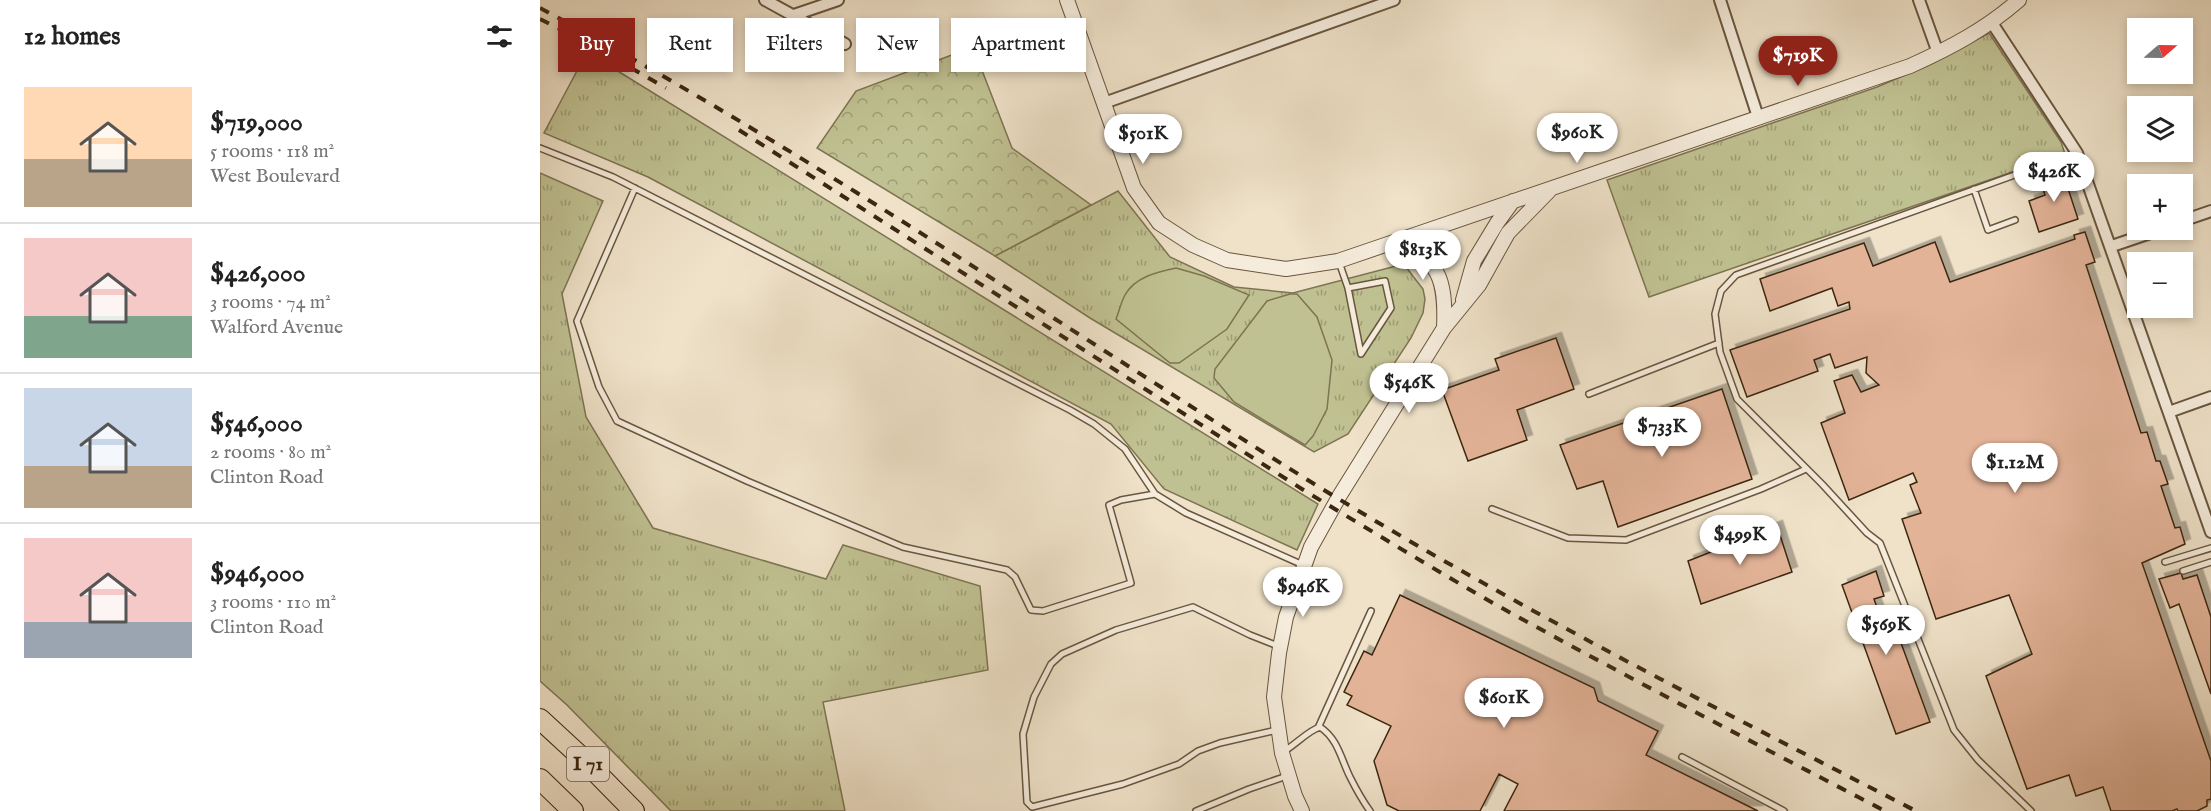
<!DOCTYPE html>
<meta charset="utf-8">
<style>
:root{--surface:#fff;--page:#f6f6f6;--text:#222;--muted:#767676;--line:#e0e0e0;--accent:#8f2418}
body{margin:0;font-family:"IM FELL English",serif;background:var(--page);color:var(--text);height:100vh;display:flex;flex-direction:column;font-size:22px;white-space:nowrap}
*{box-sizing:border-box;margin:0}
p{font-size:20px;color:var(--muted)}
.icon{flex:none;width:33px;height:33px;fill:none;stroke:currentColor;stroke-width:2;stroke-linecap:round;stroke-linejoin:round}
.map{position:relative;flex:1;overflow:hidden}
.drawer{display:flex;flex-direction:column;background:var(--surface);width:540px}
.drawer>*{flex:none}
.guide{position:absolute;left:18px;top:18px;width:570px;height:54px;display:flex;gap:12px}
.needle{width:39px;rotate:70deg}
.buttons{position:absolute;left:1587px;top:18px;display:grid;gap:12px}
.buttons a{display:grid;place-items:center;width:66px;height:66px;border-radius:0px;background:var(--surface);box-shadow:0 3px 9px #0003;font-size:30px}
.price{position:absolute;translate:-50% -51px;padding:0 14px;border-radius:21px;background:#fff;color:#222;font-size:20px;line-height:39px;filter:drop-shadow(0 2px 3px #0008)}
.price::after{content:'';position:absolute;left:50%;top:36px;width:18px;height:14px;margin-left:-9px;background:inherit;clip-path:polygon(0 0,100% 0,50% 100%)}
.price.active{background:var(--accent);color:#fff}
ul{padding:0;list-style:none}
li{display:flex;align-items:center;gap:18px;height:150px;padding:0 24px}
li+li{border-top:2px solid var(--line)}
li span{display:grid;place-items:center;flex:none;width:168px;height:120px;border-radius:0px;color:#555}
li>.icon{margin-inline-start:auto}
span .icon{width:72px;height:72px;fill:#fffc;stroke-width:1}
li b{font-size:26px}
h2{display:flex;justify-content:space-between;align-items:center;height:72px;padding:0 24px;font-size:26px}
.pill{padding:0 21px;border-radius:0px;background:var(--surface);box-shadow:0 3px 9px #0003;font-size:21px;line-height:54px}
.pill.active{background:var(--accent);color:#fff}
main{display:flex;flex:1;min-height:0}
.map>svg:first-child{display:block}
</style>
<main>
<section class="drawer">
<h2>12 homes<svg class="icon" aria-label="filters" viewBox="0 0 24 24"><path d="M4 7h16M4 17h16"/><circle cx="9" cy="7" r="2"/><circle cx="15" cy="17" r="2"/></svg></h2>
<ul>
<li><span style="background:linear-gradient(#ffd9b3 60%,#b9a48a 0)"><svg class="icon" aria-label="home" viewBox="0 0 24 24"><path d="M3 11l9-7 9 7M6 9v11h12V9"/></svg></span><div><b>$719,000</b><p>5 rooms · 118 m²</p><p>West Boulevard</p></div></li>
<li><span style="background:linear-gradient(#f6c9c9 65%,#7fa58c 0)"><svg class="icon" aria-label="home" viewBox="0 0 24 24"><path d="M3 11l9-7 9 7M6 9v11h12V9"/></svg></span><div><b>$426,000</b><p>3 rooms · 74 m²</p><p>Walford Avenue</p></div></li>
<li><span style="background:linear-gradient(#c9d6e8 65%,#b9a48a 0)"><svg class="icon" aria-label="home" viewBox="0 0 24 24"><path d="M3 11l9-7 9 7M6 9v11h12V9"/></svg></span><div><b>$546,000</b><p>2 rooms · 80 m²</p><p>Clinton Road</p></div></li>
<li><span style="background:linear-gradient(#f6c9c9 70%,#9aa5b1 0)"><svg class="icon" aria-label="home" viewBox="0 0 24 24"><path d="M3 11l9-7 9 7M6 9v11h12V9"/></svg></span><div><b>$946,000</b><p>3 rooms · 110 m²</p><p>Clinton Road</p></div></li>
</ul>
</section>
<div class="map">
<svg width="1671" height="811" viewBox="0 0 1671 811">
<defs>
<pattern id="grass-tufts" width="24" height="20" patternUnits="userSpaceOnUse" patternTransform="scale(1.5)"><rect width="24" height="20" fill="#c0c192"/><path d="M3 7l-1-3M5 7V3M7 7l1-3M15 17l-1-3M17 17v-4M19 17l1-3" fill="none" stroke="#9d9d76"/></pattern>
<pattern id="forest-crowns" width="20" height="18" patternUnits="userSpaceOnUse" patternTransform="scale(1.5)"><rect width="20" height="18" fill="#c0c192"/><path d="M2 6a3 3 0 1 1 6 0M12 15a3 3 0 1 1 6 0" fill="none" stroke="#9d9d76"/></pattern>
<filter id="shadow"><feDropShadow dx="5.5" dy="-5.5" stdDeviation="0" flood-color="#0004"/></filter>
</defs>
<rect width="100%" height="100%" fill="#efe2c9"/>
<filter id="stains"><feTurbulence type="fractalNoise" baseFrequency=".00333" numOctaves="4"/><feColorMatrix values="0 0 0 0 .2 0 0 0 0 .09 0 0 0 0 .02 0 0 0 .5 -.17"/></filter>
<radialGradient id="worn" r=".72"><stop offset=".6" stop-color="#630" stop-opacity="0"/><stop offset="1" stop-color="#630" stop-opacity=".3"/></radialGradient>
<path fill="url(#grass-tufts)" stroke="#7e7452" stroke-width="1.5" d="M1449,33L1521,142L1525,154L1109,297L1067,180L1337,87L1391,64Z
M47,52L778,504L757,550L624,489L571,424L108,177L4,133Z
M0,173L63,201L22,294L46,417L113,528L286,579L303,545L440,586L448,670L283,702L305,811H131L27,705L0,681Z
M578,191L630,257L694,287L753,293L856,266L866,267L883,289L885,299L883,313L871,338L808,434L774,452L550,318L455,256Z"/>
<path fill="url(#forest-crowns)" stroke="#7e7452" stroke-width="1.5" d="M433,47L472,148L551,205L455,256L277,148L316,91Z"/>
<path fill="#c0c192" stroke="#7e7452" stroke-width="1.5" d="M636,268L664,276L709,295L687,329L639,363H630L576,319C579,312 581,302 585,295C595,277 617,272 636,268Z
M750,294H757L777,317L792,360L787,409L773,436L765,445L694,402L674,378L675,369L727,301Z"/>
<path fill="#e3b398" stroke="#3c2711" stroke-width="1.5" filter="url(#shadow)" d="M1522,170L1538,219L1499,232L1489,201L1505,195L1500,178Z
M1545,232L1555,262L1546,265L1601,433L1607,432L1616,461H1620L1628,484L1621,486L1635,528L1640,527L1645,544L1602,563L1671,761V799L1667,800V806L1657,811H1638L1637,809L1632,811H1571L1563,787L1536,796L1529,775L1487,789L1446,676L1492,654L1469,595L1396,619L1362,519L1381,513L1370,485L1377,482L1373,473L1309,500L1281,423L1305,413L1294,381L1312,375L1321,392L1339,385L1326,373L1327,357L1295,368L1290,354L1274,360L1278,371L1207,397L1190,350L1310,309L1309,302L1298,306L1292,288L1230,311L1220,279L1324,243L1333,266L1395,242L1410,282L1535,239L1534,235Z
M1016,338L1034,389L977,410L987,440L928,461L902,390L959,370L955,359Z
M1182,389L1212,479L1078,527L1063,481L1037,489L1020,445Z
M1237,526L1252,572L1161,604L1148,561Z
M1336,571L1344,596L1334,599L1347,636L1357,632L1390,722L1356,734L1302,585Z
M1641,573L1643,579L1657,575L1671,617V694L1639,604L1630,608L1619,579Z
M860,595L1054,688L1058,701L1118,731L1106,755L1218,811H964L978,784L959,774L940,811H859L847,805L834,761L851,726L807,705L812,696L804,692L824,651L832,655Z"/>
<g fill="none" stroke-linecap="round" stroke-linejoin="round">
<g stroke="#69563f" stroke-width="8">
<path id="service" d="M0,148L73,177L530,410L554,424L585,449L615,494L646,513L763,565
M95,188L37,321L59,387L77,421L207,481L363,547L467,570L475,577L491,610L503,611L591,583L569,505L581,500L615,494
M1434,189L1448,230L1475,220
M799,262L808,288L821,354L851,308L845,281L808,288
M1049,394L1179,343
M952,509L1028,538L1086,540L1221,489L1266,469
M1625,562L1671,548
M1643,571L1671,562
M778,728L831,611
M737,730L680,743L658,751L639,764L583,784L492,807L487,802L483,734L494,697L511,664L522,654L576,630L653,607L710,635L738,646
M743,752C755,745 769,730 780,727C798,739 801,759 810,777C816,789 822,800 830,811
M1142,757L1244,811
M656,811L709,789L747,776
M1491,811L1438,760L1414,730L1340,543L1327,533L1282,484L1197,399L1180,352L1175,314L1181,291L1196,275L1536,153"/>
</g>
<g stroke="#69563f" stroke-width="14">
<path id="minor" d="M225,0L305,44
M1180,0L1218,117
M1379,0L1398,53
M254,15L298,0
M1452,23L1537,153L1671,532
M564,103L854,0
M1642,221L1671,211
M1572,246L1619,230
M1629,412L1671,397"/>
</g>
<g stroke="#69563f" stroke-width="16">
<path id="tertiary" d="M527,0L594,188L619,223L653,245L687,260L746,269L798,261L1370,66C1410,48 1446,29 1479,0
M848,244C900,254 906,280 904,328
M923,300L934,261L957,223L973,201
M762,811L755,796L742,753L734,697L739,653L746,617L771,547L800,495L904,328L939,285L968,233L1009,191"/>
</g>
<g stroke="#3c2711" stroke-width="22">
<path id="motorway" d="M0,719L39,755L94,811
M0,779L33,811"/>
</g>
<use href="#service" stroke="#f5ecdc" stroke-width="5"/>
<use href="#minor" stroke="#f5ecdc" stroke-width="10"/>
<use href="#tertiary" stroke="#f5ecdc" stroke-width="14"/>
<use href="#motorway" stroke="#efe2c9" stroke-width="20"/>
<path stroke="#3c2711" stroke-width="4" stroke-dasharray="10 10" stroke-linecap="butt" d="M0,8C267,150 515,323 771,482C967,603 1172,706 1376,811
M0,19L32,35
M56,48L126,88
M199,130L765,491C830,530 895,570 960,607C1087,677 1216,744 1345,811"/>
</g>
<g text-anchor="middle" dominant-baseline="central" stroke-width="6" stroke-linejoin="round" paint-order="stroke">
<rect fill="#f5ecdc" stroke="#74624e" stroke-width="1.5" x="27" y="747" width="42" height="34" rx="4.5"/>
<g font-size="20" font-weight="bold" fill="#3c2711">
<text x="48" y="764">I 71</text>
</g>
</g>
<rect width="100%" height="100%" filter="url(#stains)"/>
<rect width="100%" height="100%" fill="url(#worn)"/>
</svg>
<div class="buttons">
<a><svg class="needle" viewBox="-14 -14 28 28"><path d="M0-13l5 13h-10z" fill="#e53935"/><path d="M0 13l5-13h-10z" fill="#767676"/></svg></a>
<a><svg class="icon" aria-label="layers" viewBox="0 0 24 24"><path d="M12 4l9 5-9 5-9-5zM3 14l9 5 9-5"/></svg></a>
<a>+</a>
<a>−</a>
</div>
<b class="price active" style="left:1258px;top:87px">$719K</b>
<b class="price" style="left:1037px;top:164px">$960K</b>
<b class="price" style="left:603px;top:165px">$501K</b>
<b class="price" style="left:1514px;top:203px">$426K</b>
<b class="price" style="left:883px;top:281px">$813K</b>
<b class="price" style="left:869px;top:414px">$546K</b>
<b class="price" style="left:1122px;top:458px">$733K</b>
<b class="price" style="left:1475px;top:494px">$1.12M</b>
<b class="price" style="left:1200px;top:566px">$499K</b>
<b class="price" style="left:763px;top:618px">$946K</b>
<b class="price" style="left:1346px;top:656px">$569K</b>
<b class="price" style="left:964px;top:729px">$601K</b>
<div class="guide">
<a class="pill active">Buy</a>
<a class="pill">Rent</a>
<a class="pill">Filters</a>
<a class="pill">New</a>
<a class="pill">Apartment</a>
</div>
</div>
</main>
